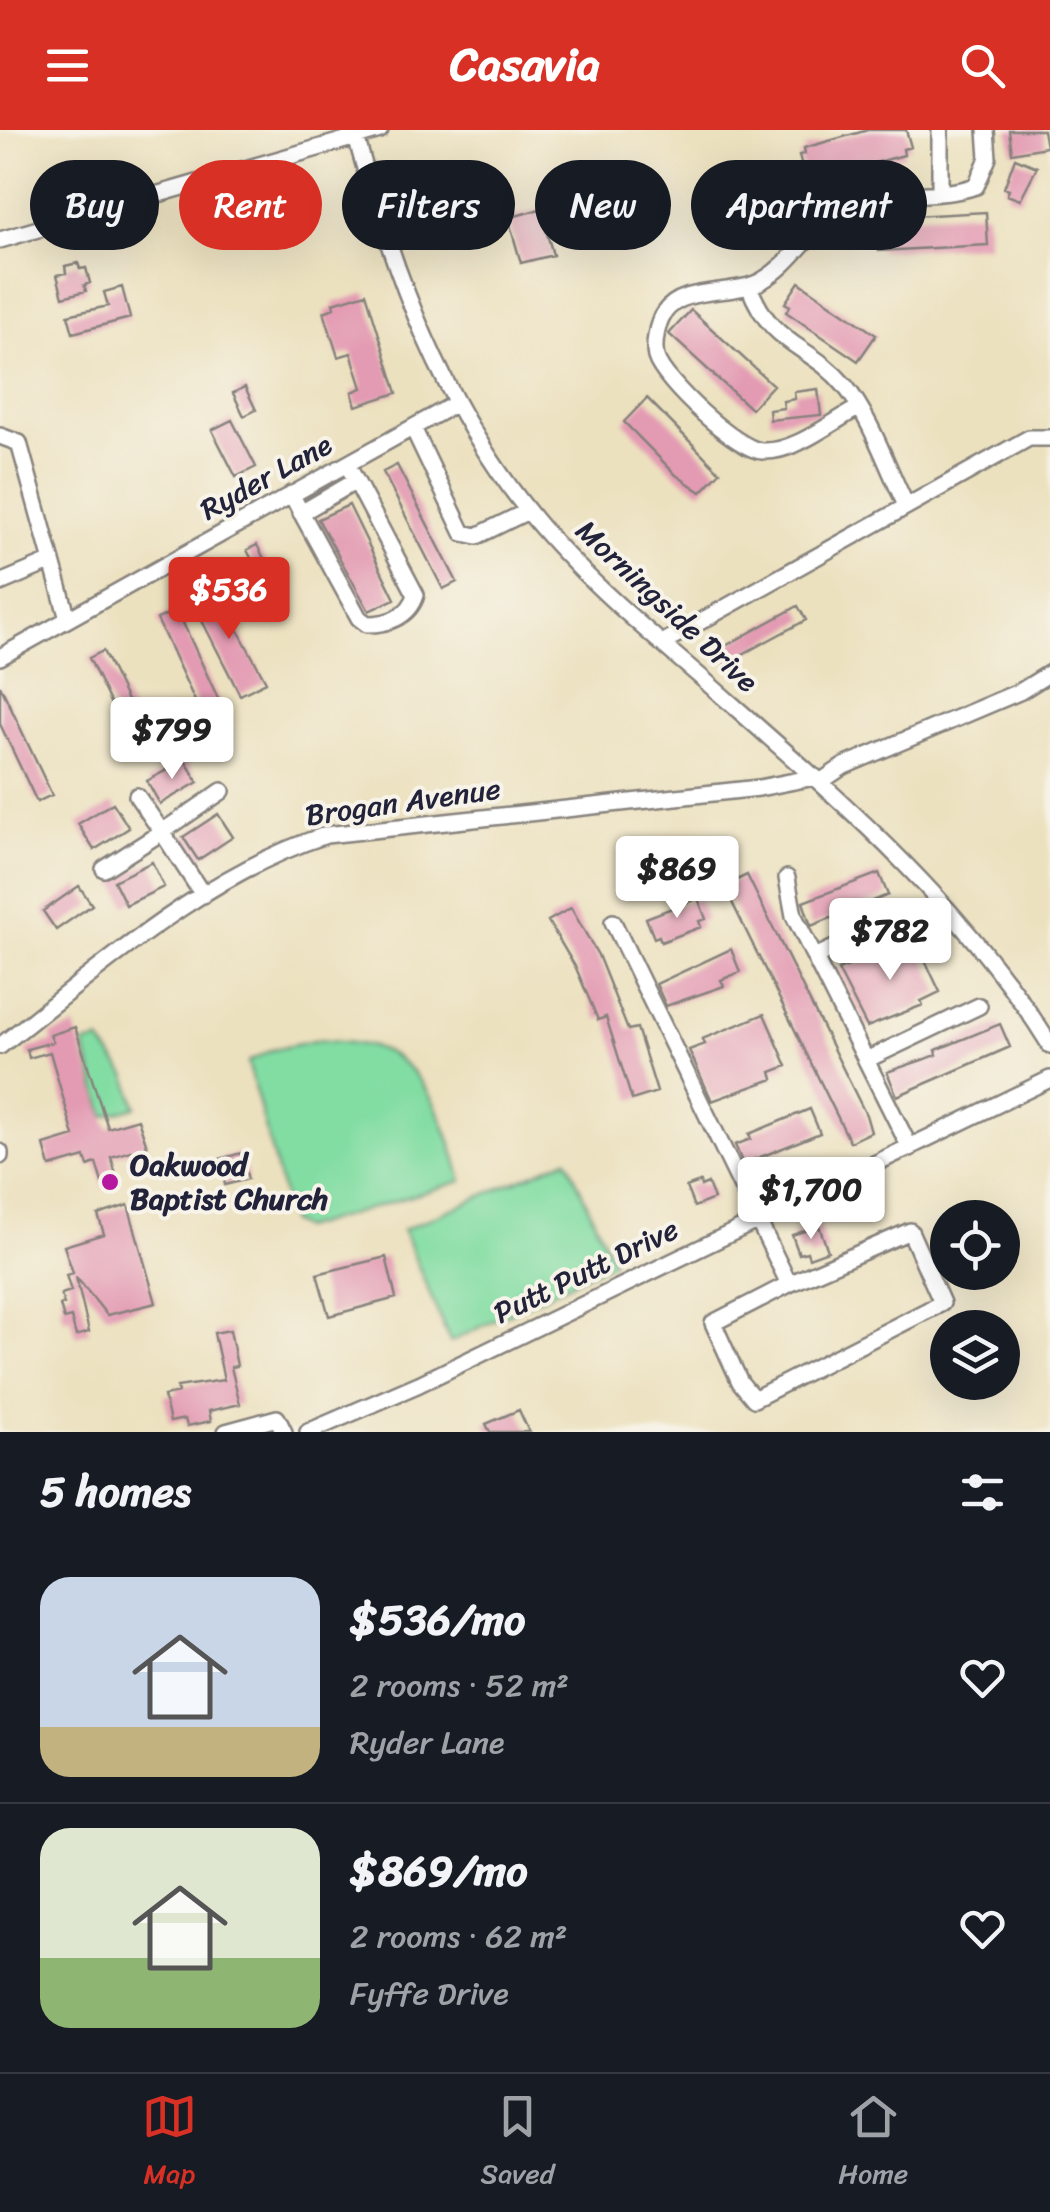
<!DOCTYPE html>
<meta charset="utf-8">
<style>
:root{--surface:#171b24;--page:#242831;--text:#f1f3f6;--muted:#9ea1a6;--line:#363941;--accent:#d93025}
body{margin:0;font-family:Sriracha,sans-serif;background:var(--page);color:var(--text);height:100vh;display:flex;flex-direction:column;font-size:38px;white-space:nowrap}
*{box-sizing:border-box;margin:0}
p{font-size:32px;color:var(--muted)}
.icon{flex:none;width:55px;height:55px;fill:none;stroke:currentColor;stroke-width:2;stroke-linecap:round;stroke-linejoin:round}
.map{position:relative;height:1302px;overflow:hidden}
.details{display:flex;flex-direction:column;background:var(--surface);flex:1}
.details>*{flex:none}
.top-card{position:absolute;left:30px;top:30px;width:990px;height:90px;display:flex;gap:20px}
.tools{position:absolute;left:930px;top:1070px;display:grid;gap:20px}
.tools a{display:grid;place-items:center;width:90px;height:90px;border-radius:50%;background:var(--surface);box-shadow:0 10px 40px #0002;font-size:50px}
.price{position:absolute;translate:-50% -85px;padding:0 22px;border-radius:10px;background:#fff;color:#222;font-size:32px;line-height:65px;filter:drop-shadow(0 2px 5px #0008)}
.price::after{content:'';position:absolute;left:50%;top:60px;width:30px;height:22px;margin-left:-15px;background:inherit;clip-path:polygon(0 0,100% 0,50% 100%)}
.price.current{background:var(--accent);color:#fff}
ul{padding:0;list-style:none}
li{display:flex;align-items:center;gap:30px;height:250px;padding:0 40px}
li+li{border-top:2px solid var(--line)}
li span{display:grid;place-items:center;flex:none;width:280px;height:200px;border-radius:30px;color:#555}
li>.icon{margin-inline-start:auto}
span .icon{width:120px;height:120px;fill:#fffc;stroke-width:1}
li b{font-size:42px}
h2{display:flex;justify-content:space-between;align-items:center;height:120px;padding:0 40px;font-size:42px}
.pill{padding:0 35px;border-radius:45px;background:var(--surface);box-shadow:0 10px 40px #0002;font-size:35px;line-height:90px}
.pill.current{background:var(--accent);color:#fff}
header{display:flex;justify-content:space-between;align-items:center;height:130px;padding:0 40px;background:var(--accent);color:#fff;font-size:45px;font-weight:800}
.dock{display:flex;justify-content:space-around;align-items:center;height:140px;border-top:2px solid var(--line);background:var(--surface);font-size:28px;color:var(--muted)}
.dock a{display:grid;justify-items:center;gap:5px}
.dock .current{color:var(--accent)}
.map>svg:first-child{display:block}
</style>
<header><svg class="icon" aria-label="menu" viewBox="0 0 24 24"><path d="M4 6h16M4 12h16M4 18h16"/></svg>Casavia<svg class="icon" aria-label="search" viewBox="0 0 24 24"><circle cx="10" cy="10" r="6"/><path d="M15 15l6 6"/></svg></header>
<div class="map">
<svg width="1050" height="1302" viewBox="0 0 1050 1302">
<rect width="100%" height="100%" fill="#f7f3e8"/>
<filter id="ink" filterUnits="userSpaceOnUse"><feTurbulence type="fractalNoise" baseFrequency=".01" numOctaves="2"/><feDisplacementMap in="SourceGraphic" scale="20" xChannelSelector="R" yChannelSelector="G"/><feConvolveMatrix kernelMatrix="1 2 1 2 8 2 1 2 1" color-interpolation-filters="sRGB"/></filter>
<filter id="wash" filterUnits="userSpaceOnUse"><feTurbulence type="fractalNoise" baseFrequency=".0048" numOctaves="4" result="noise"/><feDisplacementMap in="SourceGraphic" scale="40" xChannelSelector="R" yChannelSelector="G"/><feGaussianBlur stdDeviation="2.25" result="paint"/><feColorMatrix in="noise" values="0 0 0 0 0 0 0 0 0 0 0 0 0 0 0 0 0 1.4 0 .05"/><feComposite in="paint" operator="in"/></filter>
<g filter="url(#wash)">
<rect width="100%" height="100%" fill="#ece1bf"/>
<path fill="#82dda3" stroke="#52806f" stroke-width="2.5" d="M318,910C336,912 356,912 373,917C428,932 449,1003 462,1051L302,1099L290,1092L248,932L272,920Z
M100,911L127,946L136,977L105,986L84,914Z
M567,1029L613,1132L450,1212L403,1100Z"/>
<g id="blocks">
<path fill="#e39bb3" d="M868,0H906L911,17L903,19L904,25L812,50L805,47L799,25L805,24L804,18Z
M1009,0H1043L1046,17L1012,23Z
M1015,28L1037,37L1020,70L1007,65L1009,60L1004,58Z
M540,79L553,125L521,133L508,88Z
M986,82L988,115L879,121L876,88Z
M78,133L80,139L86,138L90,153L84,155L86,161L63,167L57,145L66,143L65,136Z
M799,152L876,205L858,231L786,182L790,176L785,173Z
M122,157L130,188L73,203L68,185L108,176L104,162Z
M366,163L397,263L356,276L352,262L362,258L351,223L338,227L324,182L334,178L333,173Z
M691,180L773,255L751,279L669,204Z
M245,257L256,280L244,286L233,263Z
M818,259L821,285L770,290L769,280L784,278L783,271L795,269L794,262Z
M647,268L720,342L701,362L676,345L624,292Z
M232,290L256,337L236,347L212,300Z
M397,335L457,452L443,459L383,342Z
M349,375L395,469L369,481L318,389Z
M257,415L286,471L276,476L247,420Z
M216,459L266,552L240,565L192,471Z
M798,476L806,490L726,533L720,519Z
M177,480L222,577L202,586L157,489Z
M103,521L152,622L137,629L89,528Z
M0,555L52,665L37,672L0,594Z
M185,630L198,652L160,674L147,651Z
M113,673L129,698L94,720L78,694Z
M218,684L233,707L198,730L183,707Z
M152,732L164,757L126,775L114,751Z
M879,743L888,765L811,796L803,772Z
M747,745L866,985L871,1002L850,1012L724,756Z
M79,756L92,775L56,800L43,781Z
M698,768L706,789L699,791L701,797L661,812L659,806L654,808L646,788Z
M571,778L598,825L628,900L637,898L657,962L632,970L606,887L598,890L576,838L548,791Z
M915,809L940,862L921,871L923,875L867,897L838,840Z
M731,819L740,842L721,850L724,856L666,876L656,854Z
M764,884L787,936L771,942L773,949L712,971L689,920L705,914L702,909Z
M1000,894L1010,917L897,966L887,942L937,925L936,920Z
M75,897L108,998L138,989L147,1016L111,1027L119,1055L104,1059L96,1033L88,1036L85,1027L50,1037L44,1015L74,1006L50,922L29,928L27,919L53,912L50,905Z
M810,979L820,1003L743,1034L735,1015L751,1009L749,1004Z
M241,1023L248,1049L225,1055L220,1029Z
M700,1052L701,1056L708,1053L714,1069L694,1077L686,1057Z
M128,1075L156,1173L107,1185L76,1147L89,1202L76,1206L71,1187L64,1189L60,1175L64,1174L61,1164L71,1161L66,1145L73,1143L64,1116L104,1104L98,1085Z
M819,1096L828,1121L809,1128L807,1122L799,1124L792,1105Z
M386,1127L396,1168L329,1186L317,1144Z
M230,1200L237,1236L231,1237L240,1274L209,1281L211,1291L187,1296L185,1289L170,1292L164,1266L178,1263L177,1257L224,1250L214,1203Z
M519,1280L529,1302H490L486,1294Z"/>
</g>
</g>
<g filter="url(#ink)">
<use href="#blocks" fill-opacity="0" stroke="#87827d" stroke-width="2.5"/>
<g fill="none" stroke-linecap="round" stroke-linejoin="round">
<g stroke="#87827d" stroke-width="20">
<path id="minor" d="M940,0V61
M356,7C394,144 442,276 533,387C582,447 645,499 703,549C830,661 960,769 1050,915
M0,110L380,0
M749,156C772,218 809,213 845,256C871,288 887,337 906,375
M858,278C830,293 794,323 762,321C737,320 663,251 656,227C653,215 657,193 664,183C683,154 735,167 763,150C799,129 810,91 856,74C895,60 938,69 976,56L988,28L986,0
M413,298L463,403L477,406L528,381
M0,306L19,313L68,489
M291,364L359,488L367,494C388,494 409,487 416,465L347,334
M301,383L356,351
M0,453L52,431
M662,513L1029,308H1050
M0,527L455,274
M820,652L844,636L1021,561L1050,543
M104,739L162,702L137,666
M787,748L794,786L910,1018
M203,765L162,702L222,661
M613,792L789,1154L910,1101L942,1173L754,1269L740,1252L713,1193L789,1154
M815,827L889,792
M0,916C101,838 203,745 326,705L759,658L815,647
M866,930L979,876
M0,1022V1026
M226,1302L277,1288L284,1302
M308,1302L419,1254L1050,949"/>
</g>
<use href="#minor" stroke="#fff" stroke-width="15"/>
</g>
</g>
<circle fill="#b5179e" stroke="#f7f3e8" stroke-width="4" cx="110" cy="1052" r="10"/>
<g text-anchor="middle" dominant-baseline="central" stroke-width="8" stroke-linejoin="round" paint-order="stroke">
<g font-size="30" fill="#22223b" stroke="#f7f3e8">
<text transform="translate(266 347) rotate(-29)">Ryder Lane</text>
<text transform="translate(667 476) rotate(43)">Morningside Drive</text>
<text transform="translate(403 672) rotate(-8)">Brogan Avenue</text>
<text transform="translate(586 1141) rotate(-26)">Putt Putt Drive</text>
</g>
<g font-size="30" font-weight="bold" fill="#22223b" stroke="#f7f3e8" text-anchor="start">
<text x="130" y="1035">Oakwood<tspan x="130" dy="34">Baptist Church</tspan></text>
</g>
</g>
</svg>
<div class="tools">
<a><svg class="icon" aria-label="locate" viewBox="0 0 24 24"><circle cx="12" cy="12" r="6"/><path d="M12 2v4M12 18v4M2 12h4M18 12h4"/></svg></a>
<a><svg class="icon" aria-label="layers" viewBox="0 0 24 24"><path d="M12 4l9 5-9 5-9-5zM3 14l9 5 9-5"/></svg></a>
</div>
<b class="price current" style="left:229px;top:512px">$536</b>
<b class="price" style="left:172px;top:652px">$799</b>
<b class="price" style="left:677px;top:791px">$869</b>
<b class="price" style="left:890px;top:853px">$782</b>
<b class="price" style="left:811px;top:1112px">$1,700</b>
<div class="top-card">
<a class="pill">Buy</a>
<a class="pill current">Rent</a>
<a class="pill">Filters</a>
<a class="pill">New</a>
<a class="pill">Apartment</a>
</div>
</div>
<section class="details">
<h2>5 homes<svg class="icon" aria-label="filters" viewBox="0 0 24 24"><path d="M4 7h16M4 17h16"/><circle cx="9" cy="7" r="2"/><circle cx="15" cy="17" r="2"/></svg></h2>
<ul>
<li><span style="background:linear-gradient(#c9d6e8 75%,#c2b280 0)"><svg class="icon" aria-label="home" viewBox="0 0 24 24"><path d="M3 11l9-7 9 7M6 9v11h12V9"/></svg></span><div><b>$536/mo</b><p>2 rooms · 52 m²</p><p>Ryder Lane</p></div><svg class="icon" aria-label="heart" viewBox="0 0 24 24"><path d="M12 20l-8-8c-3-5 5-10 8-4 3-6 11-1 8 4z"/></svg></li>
<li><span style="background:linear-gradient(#dfe7d0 65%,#8fb573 0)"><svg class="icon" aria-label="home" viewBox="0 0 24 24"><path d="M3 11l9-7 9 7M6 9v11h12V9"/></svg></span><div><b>$869/mo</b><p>2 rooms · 62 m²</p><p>Fyffe Drive</p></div><svg class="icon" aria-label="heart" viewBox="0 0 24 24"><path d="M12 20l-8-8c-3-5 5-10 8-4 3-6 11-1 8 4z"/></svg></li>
</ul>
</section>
<nav class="dock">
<a class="current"><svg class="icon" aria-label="map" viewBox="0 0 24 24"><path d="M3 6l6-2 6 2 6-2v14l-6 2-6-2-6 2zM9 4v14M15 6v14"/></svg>Map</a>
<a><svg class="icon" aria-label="saved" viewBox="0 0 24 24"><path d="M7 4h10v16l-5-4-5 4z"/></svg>Saved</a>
<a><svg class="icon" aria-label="home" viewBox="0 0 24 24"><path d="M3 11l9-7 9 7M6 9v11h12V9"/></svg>Home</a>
</nav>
